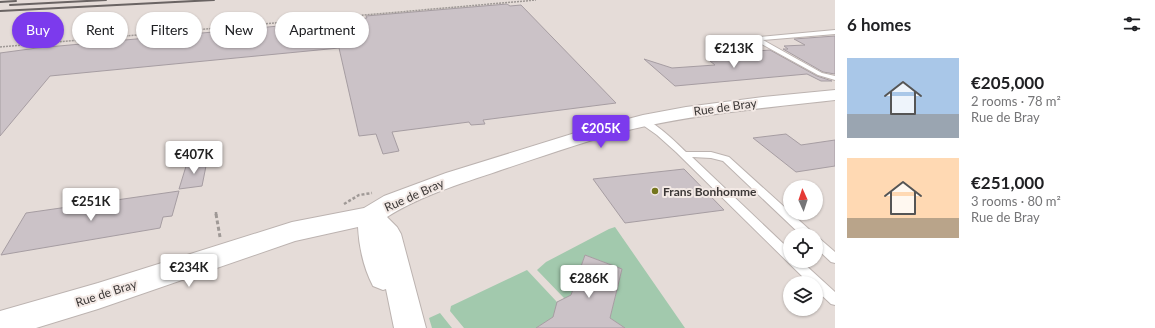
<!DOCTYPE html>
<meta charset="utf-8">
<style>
:root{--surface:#fff;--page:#f2f2f2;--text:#202124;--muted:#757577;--accent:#7c3aed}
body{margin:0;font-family:Lato,sans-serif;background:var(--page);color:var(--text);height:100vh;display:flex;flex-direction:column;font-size:15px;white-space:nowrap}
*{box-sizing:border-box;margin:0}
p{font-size:13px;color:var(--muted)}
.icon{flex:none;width:22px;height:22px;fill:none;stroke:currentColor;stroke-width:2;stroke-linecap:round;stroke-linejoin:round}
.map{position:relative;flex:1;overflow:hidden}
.drawer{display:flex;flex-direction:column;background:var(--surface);width:320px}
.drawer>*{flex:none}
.banner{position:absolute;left:12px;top:12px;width:380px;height:36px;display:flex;gap:8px}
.needle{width:26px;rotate:357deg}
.fabs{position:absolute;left:783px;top:180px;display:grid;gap:8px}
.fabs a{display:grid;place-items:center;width:40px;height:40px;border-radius:50%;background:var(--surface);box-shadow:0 1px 3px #0004;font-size:20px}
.price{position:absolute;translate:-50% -34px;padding:0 9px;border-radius:4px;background:#fff;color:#222;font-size:13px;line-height:26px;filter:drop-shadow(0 1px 2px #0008)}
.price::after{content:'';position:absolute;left:50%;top:24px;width:12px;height:9px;margin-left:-6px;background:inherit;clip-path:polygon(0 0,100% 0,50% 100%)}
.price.selected{background:var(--accent);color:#fff}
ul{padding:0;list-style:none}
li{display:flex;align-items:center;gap:12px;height:100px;padding:0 12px}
li span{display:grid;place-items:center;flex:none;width:112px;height:80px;border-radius:0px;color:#555}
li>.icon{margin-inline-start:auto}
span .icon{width:48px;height:48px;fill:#fffc;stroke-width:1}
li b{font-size:17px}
h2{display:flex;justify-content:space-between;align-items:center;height:48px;padding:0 12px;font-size:17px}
.pill{padding:0 14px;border-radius:18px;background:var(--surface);box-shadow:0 1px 3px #0004;font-size:14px;line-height:36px}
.pill.selected{background:var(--accent);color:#fff}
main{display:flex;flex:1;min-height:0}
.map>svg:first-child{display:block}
</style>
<main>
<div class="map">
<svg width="835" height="328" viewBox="0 0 835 328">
<rect width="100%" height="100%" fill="#e5dcd8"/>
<path fill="#a2c9ad" d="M615,227L685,328H625L610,318L622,269L585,255L569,300L564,298L537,270L546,262L609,229Z
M527,270L557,302L560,313L536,328H464L450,311L451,306Z
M440,313L452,328H432L429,318Z"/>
<path fill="#cbc2c7" stroke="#a69da2" d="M507,4L510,6L521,5L616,103L483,120L485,124L471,125L469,122L392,132L399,151L383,154L376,134L359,136L339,48L50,76L0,136V53L37,48L367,18L366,16Z
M835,36V74L823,72L783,49H788L784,46L805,45L794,39Z
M770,50L817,76L832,81H821L807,74L675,86L644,59L672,68L715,65L710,61L729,60L722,54Z
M786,134L801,145L835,140V166L796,172L753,138Z
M207,161L202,186L179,189L187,163Z
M684,169L724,210L625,223L593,179Z
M179,191L172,216L163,217L160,228L1,255L26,213Z
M585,255L622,269L610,318L625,328H536L553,317L557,302L571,295Z"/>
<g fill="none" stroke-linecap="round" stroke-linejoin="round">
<g stroke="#bcb3b0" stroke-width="2">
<path id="service" d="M835,30V34L763,40L822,73L835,76V80L818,75L758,42L756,39L759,37Z
M640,119C651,117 678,144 686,152H711L729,157L812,232L813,235H801L723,161L711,158L692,157L790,250V261H801L835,292V305L831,304L816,290V283H809L676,152L657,135L640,123L639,121Z
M816,238L820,239L835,252V263L831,262L816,248Z"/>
</g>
<g stroke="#bcb3b0" stroke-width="2">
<path id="tertiary" d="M835,90V100C772,107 708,113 646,126C599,136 553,153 507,168C467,182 423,194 387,217L397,227L401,234L426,328H394L386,289L383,290L373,286C364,269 359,247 358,227L295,241L98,309L36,328H0V311L98,283L292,222L364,208L384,196L446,173L575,133L643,115L686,107L763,97Z"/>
</g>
<path stroke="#9f9996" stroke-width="1.5" stroke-dasharray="2 1" stroke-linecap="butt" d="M0,47L536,0"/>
<path stroke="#9f9996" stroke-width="2.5" stroke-dasharray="3 2" stroke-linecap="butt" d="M344,204L359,195L372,193
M216,212V215"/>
<path stroke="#9f9996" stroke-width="3" stroke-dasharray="4 2.5" stroke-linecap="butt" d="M216,214L220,237"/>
<use href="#service" fill="#fff" fill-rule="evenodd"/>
<use href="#tertiary" fill="#fff" fill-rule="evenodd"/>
<path stroke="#6a6463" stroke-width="2" d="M0,2L16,1
M10,5L106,0
M0,11L214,0"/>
</g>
<circle fill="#74761d" stroke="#f3e9e5" stroke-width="1.5" cx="655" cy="191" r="4"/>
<g text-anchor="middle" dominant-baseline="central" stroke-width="4" stroke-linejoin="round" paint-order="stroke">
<g font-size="12" fill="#3c3837" stroke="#f3e9e5">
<text transform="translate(725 107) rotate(-8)">Rue de Bray</text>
<text transform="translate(414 195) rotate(-24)">Rue de Bray</text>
<text transform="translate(106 293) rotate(-18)">Rue de Bray</text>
</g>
<g font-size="12" font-weight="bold" fill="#3c3837" stroke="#f3e9e5" text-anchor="start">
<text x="663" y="191">Frans Bonhomme</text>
</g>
</g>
</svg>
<div class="fabs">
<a><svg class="needle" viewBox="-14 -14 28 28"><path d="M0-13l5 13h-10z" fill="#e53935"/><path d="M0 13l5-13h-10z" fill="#757577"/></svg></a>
<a><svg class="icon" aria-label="locate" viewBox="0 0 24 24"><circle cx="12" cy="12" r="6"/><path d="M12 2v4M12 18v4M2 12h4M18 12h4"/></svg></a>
<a><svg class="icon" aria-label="layers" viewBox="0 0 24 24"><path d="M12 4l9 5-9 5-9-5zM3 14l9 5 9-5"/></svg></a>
</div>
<b class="price" style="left:734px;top:69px">€213K</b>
<b class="price selected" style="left:601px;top:149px">€205K</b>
<b class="price" style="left:194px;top:175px">€407K</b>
<b class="price" style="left:91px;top:222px">€251K</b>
<b class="price" style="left:189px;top:288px">€234K</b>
<b class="price" style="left:589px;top:299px">€286K</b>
<div class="banner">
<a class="pill selected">Buy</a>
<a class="pill">Rent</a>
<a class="pill">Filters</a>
<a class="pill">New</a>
<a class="pill">Apartment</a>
</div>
</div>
<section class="drawer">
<h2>6 homes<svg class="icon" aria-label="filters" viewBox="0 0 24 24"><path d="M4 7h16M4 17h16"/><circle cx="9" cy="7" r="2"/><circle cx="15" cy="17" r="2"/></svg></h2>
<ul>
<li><span style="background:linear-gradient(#a9c7e8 70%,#9aa5b1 0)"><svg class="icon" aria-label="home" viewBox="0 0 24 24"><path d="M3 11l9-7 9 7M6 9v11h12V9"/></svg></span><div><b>€205,000</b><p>2 rooms · 78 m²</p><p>Rue de Bray</p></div></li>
<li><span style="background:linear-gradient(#ffd9b3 75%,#b9a48a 0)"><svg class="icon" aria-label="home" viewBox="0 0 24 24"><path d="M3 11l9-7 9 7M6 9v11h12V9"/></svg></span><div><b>€251,000</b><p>3 rooms · 80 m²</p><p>Rue de Bray</p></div></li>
</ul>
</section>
</main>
